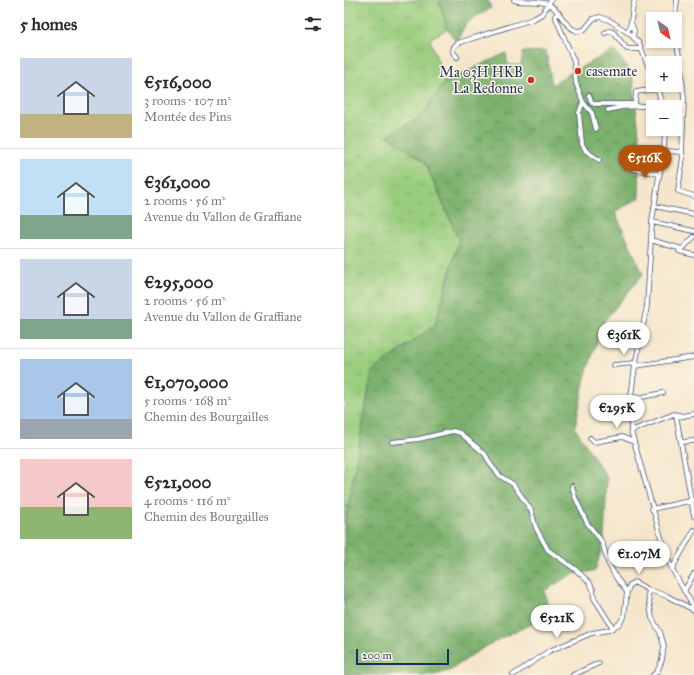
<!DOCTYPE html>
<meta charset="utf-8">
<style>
:root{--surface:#fff;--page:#f2f2f3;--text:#2b2b33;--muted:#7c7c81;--line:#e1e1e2;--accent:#b45309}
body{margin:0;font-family:"IM FELL Great Primer",serif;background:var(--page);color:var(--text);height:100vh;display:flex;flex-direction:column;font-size:15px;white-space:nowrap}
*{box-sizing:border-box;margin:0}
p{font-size:13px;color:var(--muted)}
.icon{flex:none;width:22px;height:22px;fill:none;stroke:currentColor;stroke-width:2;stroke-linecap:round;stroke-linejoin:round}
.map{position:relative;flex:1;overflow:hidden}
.details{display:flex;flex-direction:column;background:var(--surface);width:344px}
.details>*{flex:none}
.needle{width:26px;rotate:146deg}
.tools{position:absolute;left:302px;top:12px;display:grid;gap:8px}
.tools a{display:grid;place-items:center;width:36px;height:36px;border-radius:0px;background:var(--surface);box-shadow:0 2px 6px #0003;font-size:20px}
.scale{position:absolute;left:12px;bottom:10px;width:93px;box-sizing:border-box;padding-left:4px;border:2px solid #1b2f5e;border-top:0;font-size:11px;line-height:14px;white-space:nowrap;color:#1b2f5e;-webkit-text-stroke:3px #fcf5e5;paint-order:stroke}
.price{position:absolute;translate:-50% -34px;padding:0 9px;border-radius:14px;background:#fff;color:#222;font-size:13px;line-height:26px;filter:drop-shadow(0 1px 2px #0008)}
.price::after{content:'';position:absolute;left:50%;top:24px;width:12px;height:9px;margin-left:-6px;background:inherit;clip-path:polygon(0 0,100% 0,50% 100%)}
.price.current{background:var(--accent);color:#fff}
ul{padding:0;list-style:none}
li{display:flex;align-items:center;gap:12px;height:100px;padding:0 20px}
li+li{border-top:1px solid var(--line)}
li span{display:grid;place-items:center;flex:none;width:112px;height:80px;border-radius:0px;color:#555}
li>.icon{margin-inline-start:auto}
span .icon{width:48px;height:48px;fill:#fffc;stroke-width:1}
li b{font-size:17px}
h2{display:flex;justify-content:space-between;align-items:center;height:48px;padding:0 20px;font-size:17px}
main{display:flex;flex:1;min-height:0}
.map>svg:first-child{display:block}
</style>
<main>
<section class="details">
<h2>5 homes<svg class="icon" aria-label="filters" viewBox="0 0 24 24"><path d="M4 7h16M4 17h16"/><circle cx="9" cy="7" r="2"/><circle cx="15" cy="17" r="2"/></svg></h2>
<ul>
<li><span style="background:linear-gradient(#c9d6e8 70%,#c2b280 0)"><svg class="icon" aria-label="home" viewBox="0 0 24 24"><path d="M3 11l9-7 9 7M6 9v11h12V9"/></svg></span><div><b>€516,000</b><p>3 rooms · 107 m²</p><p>Montée des Pins</p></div></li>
<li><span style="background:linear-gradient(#bfe0f5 70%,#7fa58c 0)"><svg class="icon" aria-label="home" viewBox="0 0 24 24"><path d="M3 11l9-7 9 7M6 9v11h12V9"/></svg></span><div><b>€361,000</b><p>2 rooms · 56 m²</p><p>Avenue du Vallon de Graffiane</p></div></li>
<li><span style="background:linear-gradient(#c9d6e8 75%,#7fa58c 0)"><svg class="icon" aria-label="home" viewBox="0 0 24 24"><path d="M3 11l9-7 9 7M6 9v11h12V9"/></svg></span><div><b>€295,000</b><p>2 rooms · 56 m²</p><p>Avenue du Vallon de Graffiane</p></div></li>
<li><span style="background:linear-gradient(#a9c7e8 75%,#9aa5b1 0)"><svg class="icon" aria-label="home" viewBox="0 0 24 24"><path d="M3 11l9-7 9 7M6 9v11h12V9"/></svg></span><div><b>€1,070,000</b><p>5 rooms · 168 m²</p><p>Chemin des Bourgailles</p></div></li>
<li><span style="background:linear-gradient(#f6c9c9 60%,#8fb573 0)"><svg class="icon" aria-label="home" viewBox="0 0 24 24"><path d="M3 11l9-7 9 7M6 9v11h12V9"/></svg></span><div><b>€521,000</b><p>4 rooms · 116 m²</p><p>Chemin des Bourgailles</p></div></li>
</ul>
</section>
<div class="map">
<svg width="350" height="675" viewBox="0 0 350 675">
<defs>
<pattern id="grass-tufts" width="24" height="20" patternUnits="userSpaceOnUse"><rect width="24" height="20" fill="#9acd7e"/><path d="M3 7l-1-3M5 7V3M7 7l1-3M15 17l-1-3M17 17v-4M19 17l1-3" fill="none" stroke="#84b06f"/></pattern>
<pattern id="forest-crowns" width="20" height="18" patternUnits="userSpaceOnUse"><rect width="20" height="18" fill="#7bb06d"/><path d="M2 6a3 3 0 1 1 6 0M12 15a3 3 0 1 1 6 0" fill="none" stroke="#64905d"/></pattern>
</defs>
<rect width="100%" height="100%" fill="#fcf5e5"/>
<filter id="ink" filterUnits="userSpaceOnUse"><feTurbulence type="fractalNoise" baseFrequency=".025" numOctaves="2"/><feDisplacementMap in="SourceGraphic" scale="8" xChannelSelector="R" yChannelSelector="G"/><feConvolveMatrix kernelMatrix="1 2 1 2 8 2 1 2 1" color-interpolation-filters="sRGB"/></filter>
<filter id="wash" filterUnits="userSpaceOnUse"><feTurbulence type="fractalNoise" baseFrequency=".012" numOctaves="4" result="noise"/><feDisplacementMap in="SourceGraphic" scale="16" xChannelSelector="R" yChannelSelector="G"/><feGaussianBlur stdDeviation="0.9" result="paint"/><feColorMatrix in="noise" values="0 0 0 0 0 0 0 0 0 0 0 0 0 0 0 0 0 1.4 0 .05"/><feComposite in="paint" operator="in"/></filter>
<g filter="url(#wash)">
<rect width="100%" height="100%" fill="#f5e6cb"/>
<path fill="url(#grass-tufts)" stroke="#5a7e6e" d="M0,0H95L103,29L86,39L101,82L79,114L44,136L81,162L115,240L91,325L28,371L0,530Z"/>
<path fill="url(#forest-crowns)" stroke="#4b7066" d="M95,0H144L147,8C132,17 117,22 115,41H112L103,29Z
M270,50L288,73L296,142L295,198L271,212L299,274L260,321L241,377L231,428L263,478L260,541L251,571L228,574L200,591L204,601L203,617L161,636L134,651L107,670L90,675H0V530L28,371L91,325L115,240L81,162L44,136L79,114L101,82L162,53L164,65H177L179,52L202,51L208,85L224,74Z"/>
</g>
<g filter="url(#ink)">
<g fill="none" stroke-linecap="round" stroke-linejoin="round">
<g stroke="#3c4a6e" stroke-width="5.5">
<path id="minor" d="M170,0C181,3 193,0 204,4C217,10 219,26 233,31L240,30L249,19L256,17L265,20L286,34L295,43L309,78
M215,13L212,15L211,16L230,61L232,83L239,102L248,113L252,129
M331,19L333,0
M287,22L290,31L289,36
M283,32C290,23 286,10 291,0
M261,33L265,31L269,32L283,49H297
M331,34L337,67L340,98L338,152L339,157L334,191L350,196
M113,57L109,52C109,47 110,46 114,43L189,19L198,14L207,0
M301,59L321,63
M312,85L319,107
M245,95L248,103L251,104H291L292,92L313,89
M239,102L235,113L238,144L242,151L255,160
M264,110L278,107L319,105
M321,129L320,151L314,182L308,222L303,306L291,366L286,404L287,431L322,555L328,569L350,608
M320,151L338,152
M290,169L315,174
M310,206L350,214
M308,222L350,231
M307,240L338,249L350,237
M335,251L350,255
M270,365L291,363
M291,366L350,357
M287,399L319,393
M332,415L350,516
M287,431L330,414L339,416L350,414
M246,438L250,442L278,437L290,442
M48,442L75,439L109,431L116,433L141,454L147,465L156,476L169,484L187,510L192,528L204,550L231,569L245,582L249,589L250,598L269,628
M337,442L350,441
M228,486L231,497L243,523L256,539L259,545L264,563L273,579L283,592
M308,509L350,500
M328,569L350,530
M305,590L304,595L308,618L316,632L320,646L318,660L313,672L309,675
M340,591L350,574
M169,675L205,651L248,633L265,630L275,624L280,617L283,592L286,585L290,582L305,590L323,596L350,610
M229,675L255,663"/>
</g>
<use href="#minor" stroke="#fff" stroke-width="4"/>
</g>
</g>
<g fill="#c8321e" stroke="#fcf5e5" stroke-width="1.5">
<circle cx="234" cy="71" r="4"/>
<circle cx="187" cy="80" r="4"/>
</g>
<g text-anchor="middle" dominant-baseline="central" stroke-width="3" stroke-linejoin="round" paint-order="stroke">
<g font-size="14" fill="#1b2f5e" stroke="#fcf5e5" text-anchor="start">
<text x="242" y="71">casemate</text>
<text x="179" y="72" text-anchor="end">Ma 03H HKB<tspan x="179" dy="16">La Redonne</tspan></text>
</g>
</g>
</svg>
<div class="tools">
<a><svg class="needle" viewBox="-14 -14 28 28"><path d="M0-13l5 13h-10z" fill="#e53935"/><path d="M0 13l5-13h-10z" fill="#7c7c81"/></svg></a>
<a>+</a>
<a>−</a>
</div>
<div class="scale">200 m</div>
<b class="price current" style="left:301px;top:179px">€516K</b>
<b class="price" style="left:280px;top:356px">€361K</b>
<b class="price" style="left:273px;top:429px">€295K</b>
<b class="price" style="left:295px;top:575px">€1.07M</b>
<b class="price" style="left:213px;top:639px">€521K</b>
</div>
</main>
